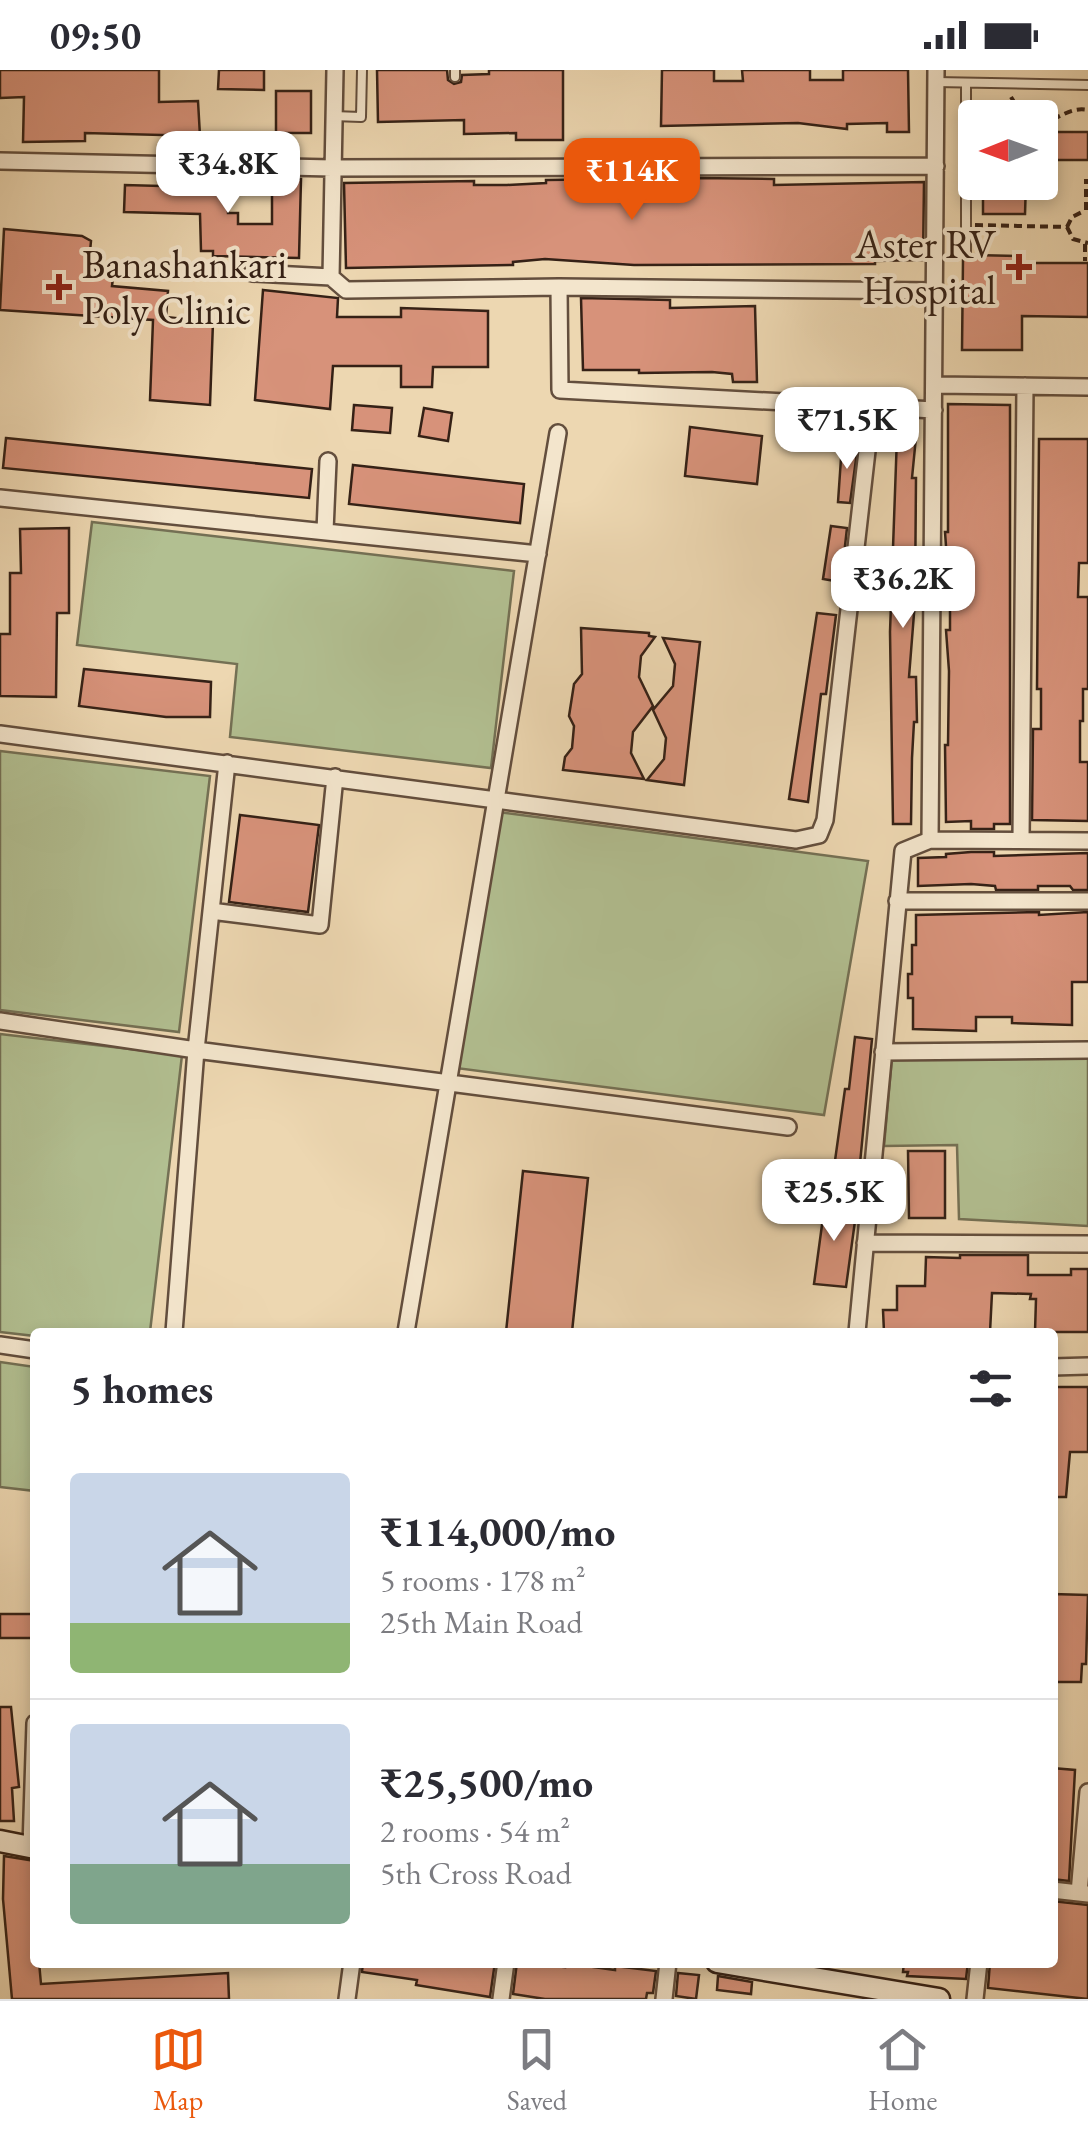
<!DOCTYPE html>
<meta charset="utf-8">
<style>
:root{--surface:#fff;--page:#f7f7f7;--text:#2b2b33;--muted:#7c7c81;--line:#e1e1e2;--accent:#ea580c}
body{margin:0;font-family:"EB Garamond",serif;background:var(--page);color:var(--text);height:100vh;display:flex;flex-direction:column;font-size:38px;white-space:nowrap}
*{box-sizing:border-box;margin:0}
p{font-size:32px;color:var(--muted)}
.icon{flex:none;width:55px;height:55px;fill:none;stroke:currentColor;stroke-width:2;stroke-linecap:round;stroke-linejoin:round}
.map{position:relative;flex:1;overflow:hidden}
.side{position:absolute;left:30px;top:1258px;width:1028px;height:640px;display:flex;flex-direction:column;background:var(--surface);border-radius:10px;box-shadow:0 5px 15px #0003}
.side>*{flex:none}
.needle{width:65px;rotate:269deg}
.fabs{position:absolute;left:958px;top:30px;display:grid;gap:20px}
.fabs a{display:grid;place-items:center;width:100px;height:100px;border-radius:10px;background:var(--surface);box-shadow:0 5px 15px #0003;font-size:50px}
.price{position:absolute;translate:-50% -85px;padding:0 22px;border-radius:20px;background:#fff;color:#222;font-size:32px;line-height:65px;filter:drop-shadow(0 2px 5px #0008)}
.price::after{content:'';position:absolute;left:50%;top:60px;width:30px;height:22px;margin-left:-15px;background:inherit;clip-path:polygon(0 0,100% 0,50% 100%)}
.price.selected{background:var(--accent);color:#fff}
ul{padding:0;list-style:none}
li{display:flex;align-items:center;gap:30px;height:250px;padding:0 40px}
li+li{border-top:2px solid var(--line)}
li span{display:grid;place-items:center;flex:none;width:280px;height:200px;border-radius:10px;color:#555}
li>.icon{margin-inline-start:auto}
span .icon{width:120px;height:120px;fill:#fffc;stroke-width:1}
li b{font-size:42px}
h2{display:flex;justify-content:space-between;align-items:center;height:120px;padding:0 40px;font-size:42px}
.status{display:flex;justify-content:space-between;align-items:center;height:70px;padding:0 50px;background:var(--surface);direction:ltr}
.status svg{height:28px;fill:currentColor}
.tabs{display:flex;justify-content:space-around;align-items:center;height:140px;border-top:2px solid var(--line);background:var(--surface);font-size:28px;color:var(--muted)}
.tabs a{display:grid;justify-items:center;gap:5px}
.tabs .selected{color:var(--accent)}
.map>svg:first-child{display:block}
</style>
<div class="status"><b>09:50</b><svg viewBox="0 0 49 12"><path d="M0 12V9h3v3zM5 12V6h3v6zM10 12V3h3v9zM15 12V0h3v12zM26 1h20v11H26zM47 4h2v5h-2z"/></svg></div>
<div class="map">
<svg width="1088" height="1929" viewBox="0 0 1088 1929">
<rect width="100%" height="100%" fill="#edd7b1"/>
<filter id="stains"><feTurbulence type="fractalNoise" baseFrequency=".002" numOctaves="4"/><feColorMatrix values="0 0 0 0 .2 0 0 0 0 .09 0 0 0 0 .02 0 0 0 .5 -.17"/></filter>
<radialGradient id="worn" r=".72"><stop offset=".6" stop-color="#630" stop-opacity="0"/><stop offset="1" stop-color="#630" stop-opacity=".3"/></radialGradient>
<path fill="#b2bf91" stroke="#747054" stroke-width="2.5" d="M92,452L514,501L491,698L230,667L237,594L77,575Z
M0,681L210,706L179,962L0,940Z
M498,742L868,791L824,1045L456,998Z
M0,964L182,985L150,1262H35V1266L0,1262Z
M1088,986V1156L959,1149L957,1075L884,1076L892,988Z
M0,1292L35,1297V1421L0,1417Z"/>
<path fill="#d7927a" stroke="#352116" stroke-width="2.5" d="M0,0H159V32L198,31L200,66L85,63V71L23,72L24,27L0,28Z
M219,0H264V20L218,19Z
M377,0H447L448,10L454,14L461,12L462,5L489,4V0H563V70H516V63L464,64V50L378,52Z
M662,0H714V11H743L742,0H810V10H843V0H908L909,62H887V53L847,54V59L798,53L661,56Z
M276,21H311V63H276Z
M1040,62H1088V90H1040Z
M198,106L227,107L228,143H238V154H272V108L301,109L299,188L213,186V181H201L200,144L124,142L125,115L198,117Z
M695,108L774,109V115L924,112L923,190L875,191V194L634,195L545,189L513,192V195L346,198L344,113L474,111V115H507L546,113V110Z
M983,112H1026L1025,144H983Z
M4,159L82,166L91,171L89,192L100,205L113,208L112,216L168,221L166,247L213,252L210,335L150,330L153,250L0,240Z
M973,185L1023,186V193H1088V247L1022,246V280H962L963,190Z
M263,220L338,228L337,247H401V238L488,241V297H433L432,317H401V296H333L330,339L255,330Z
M581,228L670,230V238L755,236L757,312H733L732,304L712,302L639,303V300H583Z
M948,334L1010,335V754H994V759H971V751L946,752L945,675H948L949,601L946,560H950V532L945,462H948Z
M354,335L392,338L390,363L352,360Z
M424,338L452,343L448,371L419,366Z
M690,357L762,366L757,414L685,406Z
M897,366L916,367L912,408H916L915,531L909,607H916L917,652H914L912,688L911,754H893L890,562Z
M6,368L312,399L309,428L3,398Z
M1039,369H1088V493H1079L1078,527H1088V619H1083V651H1080V692H1088V751L1032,750L1033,659H1041V619H1037Z
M842,374L858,375L850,433L838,432Z
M353,395L524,414L520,453L349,434Z
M831,456L847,458L841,512L823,509Z
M69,458V543H57L56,627L0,626V564H10V503H21L20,459Z
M817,543L836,545L826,624H821L808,732L789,729Z
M581,558L649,563V566L655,567L641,586L639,607L653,636L633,662L631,683L644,709L563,700L565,687L572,678L574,656L569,646L574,614L582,604Z
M663,568L700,572L684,715L647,710L664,689L666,668L653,640L673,616L675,594Z
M84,599L211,612L210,647H166L79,636Z
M240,745L319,755L308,842L229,832Z
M971,782H994V786L1088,783V820H1073L1070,816H1038V820H996L995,816L971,814L918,816V788L946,787V784Z
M1039,842V845L1088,842V912H1072V955L1012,953V947H976V961L913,959V928H908V904H912V875H916V845Z
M855,967L872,969L858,1114L832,1112L845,1019H849Z
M908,1081H945V1148H909Z
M523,1101L588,1108L572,1262H506Z
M827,1118L842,1120L838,1150L855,1151L846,1217L814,1214Z
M960,1185H1028V1205H1071V1199H1088V1262H1035L1036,1229H1030L1031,1224L992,1223L990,1262H884L883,1240H897V1216H925L926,1187L960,1188Z
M1052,1317H1088V1382H1070L1066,1427H1052Z
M1052,1524L1088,1525L1086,1594H1082L1081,1612H1053Z
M0,1544H35V1568H0Z
M0,1637H11L19,1717L12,1718L14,1751H0Z
M1052,1698L1075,1700L1069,1811L1052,1809Z
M4,1786L35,1791V1892H39L41,1914L228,1903L229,1929H12L3,1829Z
M1052,1831L1088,1835V1929L988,1918L990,1892H1052Z
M363,1892H495L490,1927L416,1915L417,1910L362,1902Z
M517,1892L565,1897V1893L615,1900V1896L656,1901L653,1923H647L646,1929H545L513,1924Z
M904,1892H968L966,1909L907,1906L908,1902H903Z
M678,1903L699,1905L696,1929L676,1926Z
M718,1906L752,1912L751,1924L717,1920Z"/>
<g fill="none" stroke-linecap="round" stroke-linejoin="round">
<g stroke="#634e3d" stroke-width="12">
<path id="lane" d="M455,0V7
M936,12L1088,15
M333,46L361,47L362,0
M966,183V14"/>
</g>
<g stroke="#634e3d" stroke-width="20">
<path id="street" d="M0,91L332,98L936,96
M252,203L331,207
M331,207L346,220L559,217L934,221
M331,207L335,0
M559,217L560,320L934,340
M934,315L1088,317
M0,428L538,484
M325,461L328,391
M0,664L796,770L819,765L825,750L867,381
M930,770L1088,771
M1021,770L1025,316
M897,831H1088
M211,841L320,855L335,707
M0,951L196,980L788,1057
M883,982L1088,980
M865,1173L1088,1174
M174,1262L196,980L227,693
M406,1262L558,363
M857,1262L903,781L930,770L936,0
M0,1275L35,1280
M1052,1297L1088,1296
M31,1777L35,1653
M1052,1820L1088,1824
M1079,1823L1088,1722
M347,1929L352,1892
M501,1929L506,1892
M664,1929L668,1892
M975,1929L979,1892"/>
</g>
<g stroke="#352116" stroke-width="25">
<path id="secondary" d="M0,1771L35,1778
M717,1892L939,1929"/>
</g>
<path stroke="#352116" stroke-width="4" stroke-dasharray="8 5" stroke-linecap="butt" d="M1011,27L1019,40L1030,48
M1040,52C1058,51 1069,36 1088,40
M1086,140V109
M975,155L1067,157
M1067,157L1073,169L1088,173
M1067,157L1072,147L1084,141
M1085,174V191"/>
<use href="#lane" stroke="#f3e5cc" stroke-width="8"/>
<use href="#street" stroke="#f3e5cc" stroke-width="15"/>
<use href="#secondary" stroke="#f3e5cc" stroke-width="20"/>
</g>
<g fill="#8f2418" stroke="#f3e5cc" stroke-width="4">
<path d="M1014 182h10v10h10v10h-10v10h-10v-10h-10v-10h10z"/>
<path d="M54 202h10v10h10v10h-10v10h-10v-10h-10v-10h10z"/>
</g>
<g text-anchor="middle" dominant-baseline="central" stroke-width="8" stroke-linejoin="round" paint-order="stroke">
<g font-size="40" fill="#352116" stroke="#f3e5cc" text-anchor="end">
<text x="996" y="174">Aster RV<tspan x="996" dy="46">Hospital</tspan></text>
<text x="82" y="194" text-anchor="start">Banashankari<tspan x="82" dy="46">Poly Clinic</tspan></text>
</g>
</g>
<rect width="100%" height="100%" filter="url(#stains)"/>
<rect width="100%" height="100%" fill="url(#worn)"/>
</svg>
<div class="fabs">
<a><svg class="needle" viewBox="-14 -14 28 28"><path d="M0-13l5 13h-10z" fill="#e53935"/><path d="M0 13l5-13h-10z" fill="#7c7c81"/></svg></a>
</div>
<b class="price" style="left:228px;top:146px">₹34.8K</b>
<b class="price selected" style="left:632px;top:153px">₹114K</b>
<b class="price" style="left:847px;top:402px">₹71.5K</b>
<b class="price" style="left:903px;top:561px">₹36.2K</b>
<b class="price" style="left:834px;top:1174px">₹25.5K</b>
<section class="side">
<h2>5 homes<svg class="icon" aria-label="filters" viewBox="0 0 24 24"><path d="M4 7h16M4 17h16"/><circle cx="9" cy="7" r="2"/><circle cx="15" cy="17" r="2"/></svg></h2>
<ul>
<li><span style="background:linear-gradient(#c9d6e8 75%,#8fb573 0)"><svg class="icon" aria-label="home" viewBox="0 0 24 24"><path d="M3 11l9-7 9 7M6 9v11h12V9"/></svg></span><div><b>₹114,000/mo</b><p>5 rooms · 178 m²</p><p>25th Main Road</p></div></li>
<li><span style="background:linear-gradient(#c9d6e8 70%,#7fa58c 0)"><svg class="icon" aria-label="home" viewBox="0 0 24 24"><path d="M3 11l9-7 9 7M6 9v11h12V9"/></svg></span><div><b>₹25,500/mo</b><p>2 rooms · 54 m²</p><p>5th Cross Road</p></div></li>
</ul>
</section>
</div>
<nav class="tabs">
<a class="selected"><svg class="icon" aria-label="map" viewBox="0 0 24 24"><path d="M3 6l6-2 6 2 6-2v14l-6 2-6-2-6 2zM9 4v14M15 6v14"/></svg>Map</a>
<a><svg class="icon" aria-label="saved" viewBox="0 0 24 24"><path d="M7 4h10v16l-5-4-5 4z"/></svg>Saved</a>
<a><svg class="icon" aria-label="home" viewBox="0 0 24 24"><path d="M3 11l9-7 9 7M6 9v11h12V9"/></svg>Home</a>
</nav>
